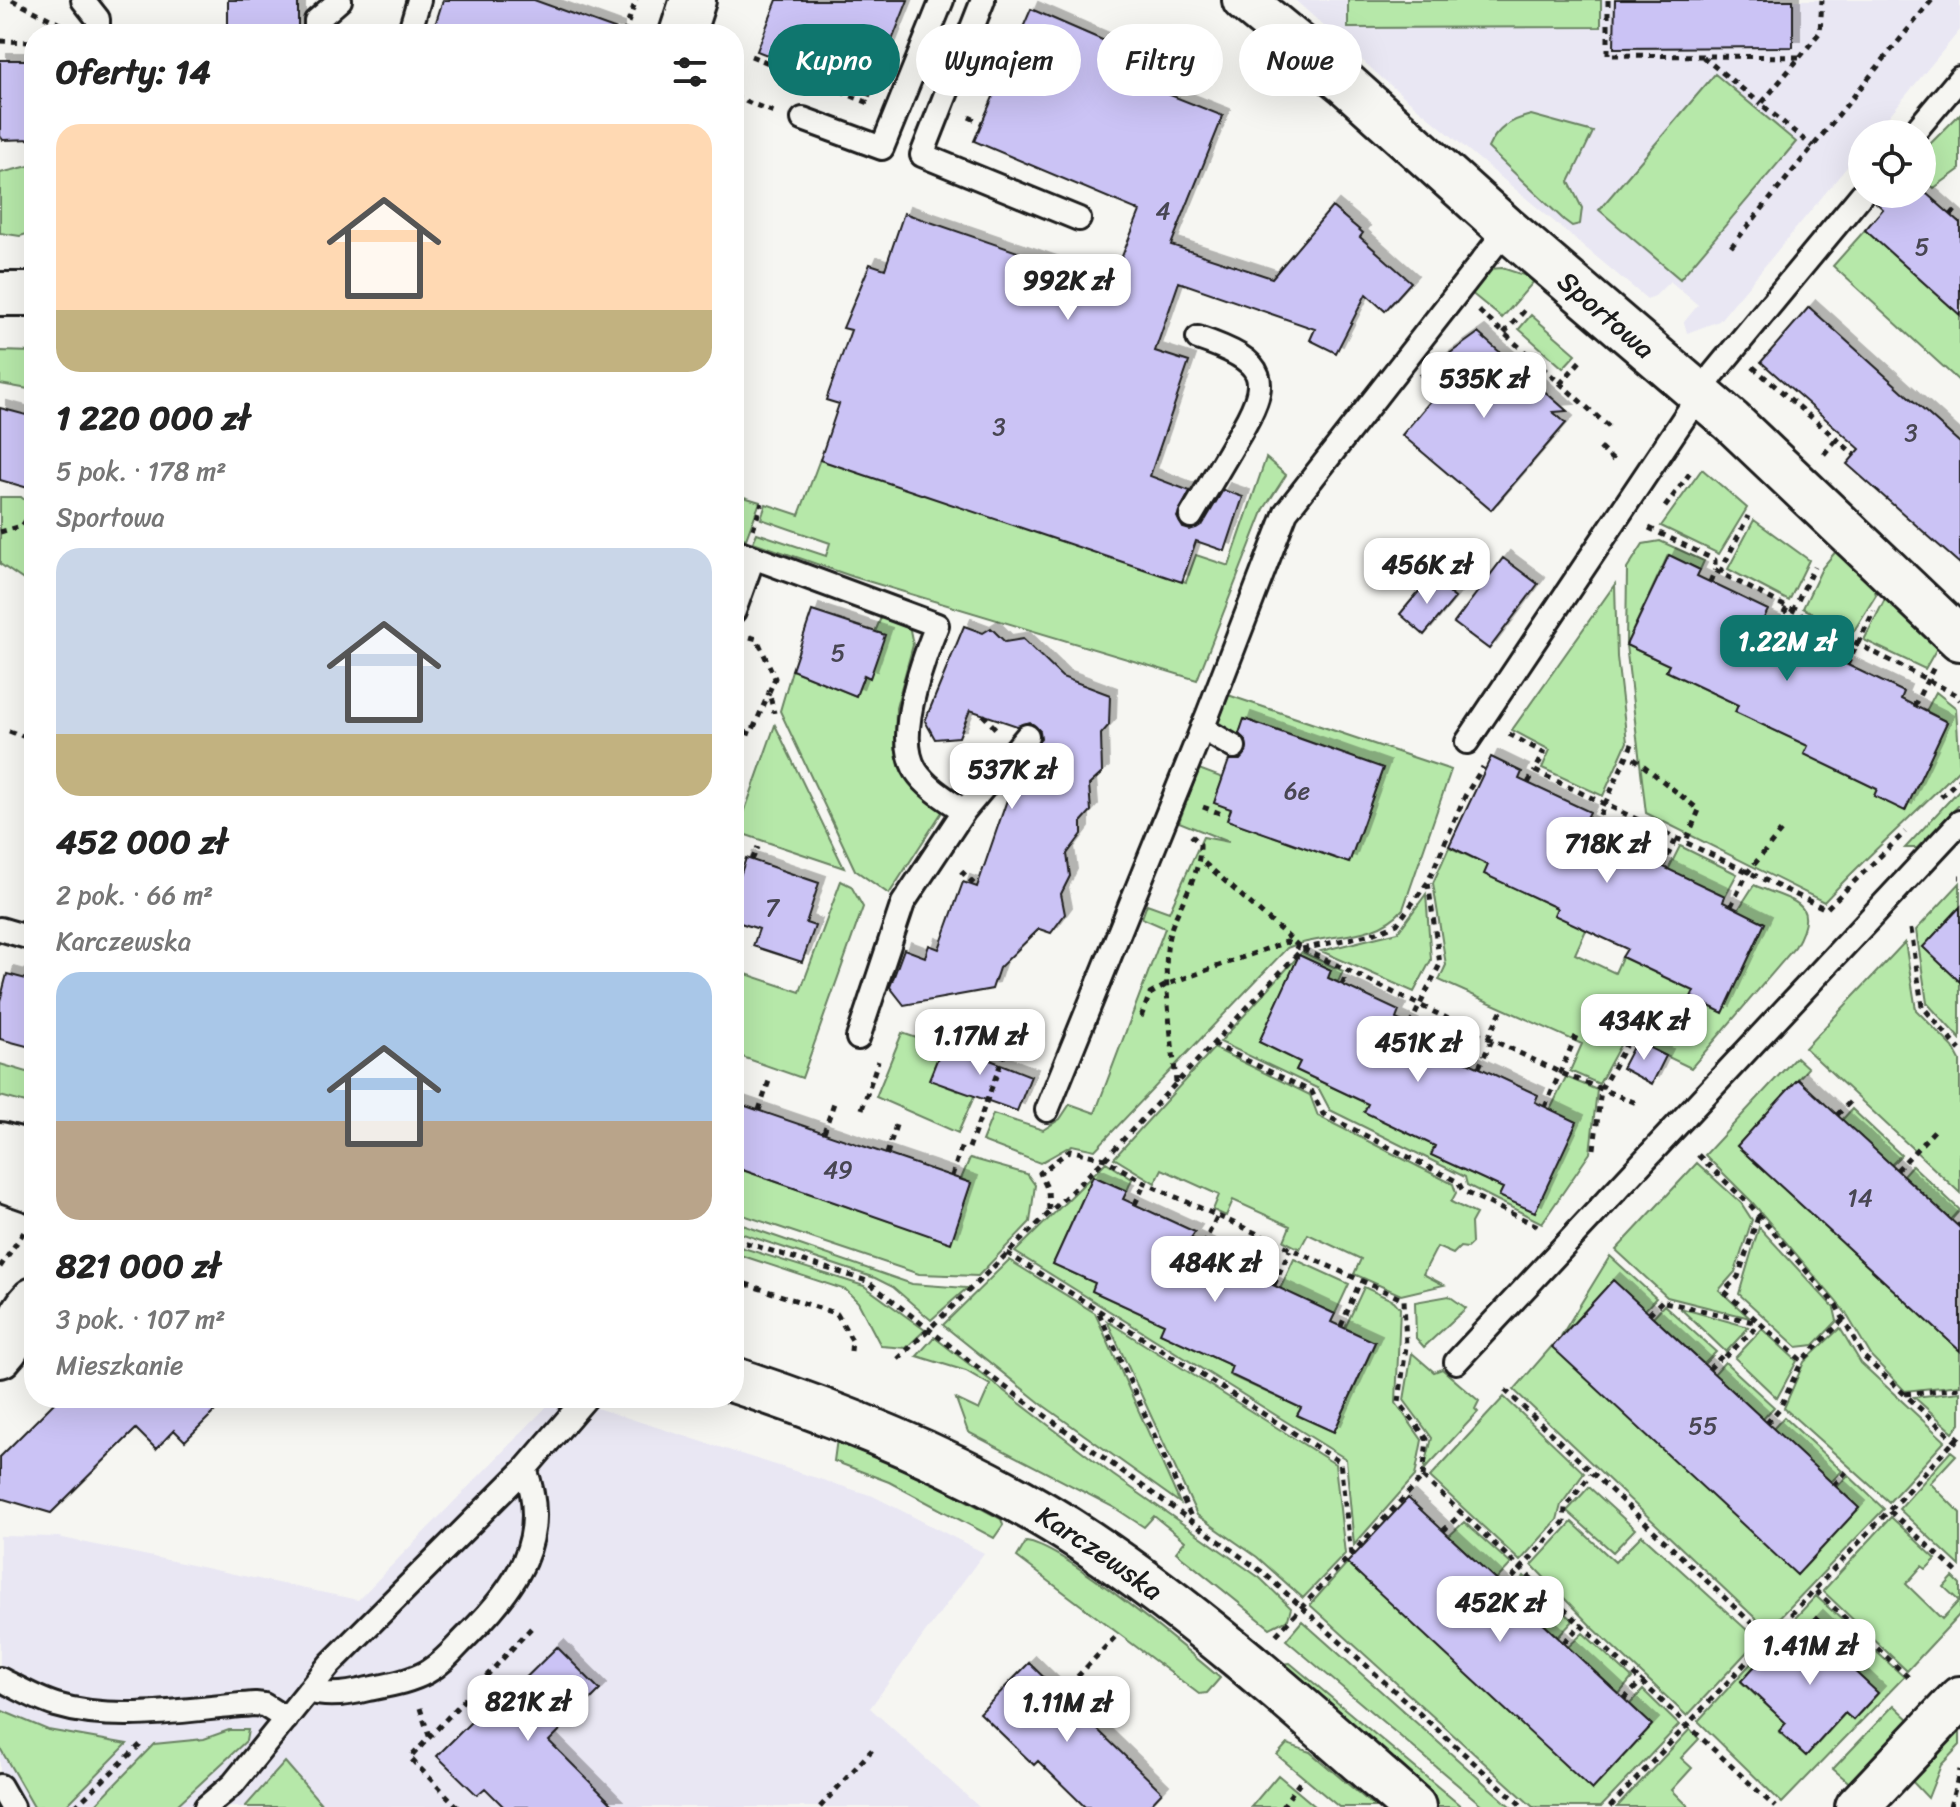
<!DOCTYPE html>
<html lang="pl">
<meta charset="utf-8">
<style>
:root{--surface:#fff;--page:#f2f2f2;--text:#222;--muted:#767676;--accent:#0f766e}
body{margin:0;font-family:Sriracha,sans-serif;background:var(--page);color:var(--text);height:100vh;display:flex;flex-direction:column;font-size:30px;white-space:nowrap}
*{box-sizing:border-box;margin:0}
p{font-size:26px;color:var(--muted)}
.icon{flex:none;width:44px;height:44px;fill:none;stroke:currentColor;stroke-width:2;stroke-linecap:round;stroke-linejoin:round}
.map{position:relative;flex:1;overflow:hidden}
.panel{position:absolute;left:24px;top:24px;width:720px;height:1384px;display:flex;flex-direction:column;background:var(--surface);border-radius:32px;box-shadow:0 8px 32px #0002}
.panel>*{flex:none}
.top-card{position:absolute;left:768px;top:24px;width:760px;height:72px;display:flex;gap:16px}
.tools{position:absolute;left:1848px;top:120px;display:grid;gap:16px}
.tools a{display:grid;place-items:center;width:88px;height:88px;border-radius:50%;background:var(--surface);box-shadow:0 8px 32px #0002;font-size:40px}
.price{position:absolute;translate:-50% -68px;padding:0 18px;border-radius:16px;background:#fff;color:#222;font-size:26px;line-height:52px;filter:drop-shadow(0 2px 4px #0008)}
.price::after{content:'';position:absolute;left:50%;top:48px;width:24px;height:18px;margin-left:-12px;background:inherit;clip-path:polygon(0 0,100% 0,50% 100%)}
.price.on{background:var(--accent);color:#fff}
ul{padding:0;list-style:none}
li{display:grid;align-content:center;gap:16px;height:424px;padding:0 32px}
li span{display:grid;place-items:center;height:248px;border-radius:24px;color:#555}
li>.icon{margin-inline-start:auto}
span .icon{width:144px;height:144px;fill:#fffc;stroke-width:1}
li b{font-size:34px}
h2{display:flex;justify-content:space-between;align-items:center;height:96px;padding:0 32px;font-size:34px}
.tag{padding:0 28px;border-radius:36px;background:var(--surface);box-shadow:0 8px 32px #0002;font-size:28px;line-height:72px}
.tag.on{background:var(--accent);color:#fff}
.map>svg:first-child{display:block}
</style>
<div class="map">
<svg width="1960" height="1807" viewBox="0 0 1960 1807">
<defs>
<filter id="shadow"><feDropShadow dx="7" dy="-7" stdDeviation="0" flood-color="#0004"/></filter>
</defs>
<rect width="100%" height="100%" fill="#f6f6f2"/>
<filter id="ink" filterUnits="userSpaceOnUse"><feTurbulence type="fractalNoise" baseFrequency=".0125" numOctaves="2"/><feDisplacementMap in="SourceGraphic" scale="16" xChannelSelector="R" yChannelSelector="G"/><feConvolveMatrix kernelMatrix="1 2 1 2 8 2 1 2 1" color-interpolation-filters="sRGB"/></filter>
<g filter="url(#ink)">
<path fill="#e9e7f3" d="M1295,0H1960V30L1874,134H1862V149L1719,321L1687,333L1684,322L1698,305L1670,281L1655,296L1647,299L1383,79Z
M555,1398L584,1404L873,1496L984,1553L870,1708L979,1807H0V1536L58,1537L358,1600Z"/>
<path fill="#b6e8a9" stroke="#698262" stroke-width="2" d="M1348,0H1601V27L1348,28Z
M1715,74L1796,142L1680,279L1599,210Z
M1960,114V169L1934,188L1922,178V152Z
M1531,115L1593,132L1569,182L1582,208L1580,224L1572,226L1564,220L1488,148C1497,128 1511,120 1531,115Z
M33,165L34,232L20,236L0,233V173Z
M1865,230L1960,315V382L1833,266Z
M1502,268L1536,279L1502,318L1470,292L1490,269Z
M1531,315L1576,354L1563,368L1519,329Z
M0,351L34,352V390L0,384Z
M1266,458L1286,475L1264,509L1197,680L854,577L753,542L757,533L826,556L830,543L761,519L766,504L799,515L820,459L1186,582L1196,555L1229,566Z
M1702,469L1747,508L1719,554L1661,526Z
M734,494L760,502L746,539L734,535Z
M0,497H21L31,505L34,503V587L0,564Z
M1754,520L1809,560L1789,601L1728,569Z
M1660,541L1704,561L1700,570L1668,555L1626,645L1669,665L1666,671L1738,705L1736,712L1808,746L1805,754L1877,789L1874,796L1905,810L1947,722L1926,711L1936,692L1956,708L1960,768C1915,814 1867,855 1824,902L1646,813L1626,645L1627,569L1643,544Z
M1837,550L1873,581L1876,595L1852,634L1803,608L1822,568Z
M1615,584L1617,657L1627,742L1603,796L1542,768L1550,750L1512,730Z
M1887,595L1937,648L1925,669L1864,640Z
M882,615L909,625L913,645L896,708L895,750L942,812L889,894L855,870L780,711L792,670L856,696L864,675L869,677L875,632Z
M1228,695L1451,770L1403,909C1375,942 1325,932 1287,948L1095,1150L1072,1145L1040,1163L982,1141L993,1114L1043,1130L1060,1119L1070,1104L1095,1113L1165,928L1142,918L1147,904L1169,912L1203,837L1229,842L1179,822L1199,769L1223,778L1214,803L1231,809L1228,820L1349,863L1383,768L1245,719L1236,740L1216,726Z
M775,725L844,868L743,834L739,827Z
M1960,789V804L1917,848H1905Z
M1680,846L1737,874L1725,896L1668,870Z
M1449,847L1488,865L1485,874L1557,908L1586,930L1575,954L1615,973L1622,957L1694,991L1691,998L1723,1013L1765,923L1738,910L1754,885C1792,902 1822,900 1795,947L1691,1068L1625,1036L1599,1084L1570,1071L1582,1044L1439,980L1446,965L1433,883Z
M841,881L851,886L863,907L802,1078L734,1054V970L800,992Z
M1960,883V907L1923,947L1960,982V1039L1927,1003L1916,930Z
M1426,894L1431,960L1414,992L1321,951L1398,932Z
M1905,942L1916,1010L1953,1047L1960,1060V1193L1805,1048Z
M1302,952L1343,971L1338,982L1328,978L1331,970L1299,956L1259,1042L1300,1062L1296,1070L1368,1104L1365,1112L1435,1146L1432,1155L1503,1188L1500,1196L1535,1212L1550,1110L1566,1077L1597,1090L1590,1153L1542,1223L1467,1185L1465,1177L1330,1110L1319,1089L1220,1042Z
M902,1033L972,1057L941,1050L929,1079L958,1091L964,1076L980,1083L958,1133L876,1097Z
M1214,1048L1310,1095L1318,1116L1453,1184L1456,1193L1451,1202L1476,1214L1471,1223L1472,1243L1467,1248L1460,1247L1453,1254L1437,1247L1423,1274L1444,1285L1401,1295L1354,1274L1361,1259L1308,1234L1300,1249L1284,1241L1290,1226L1233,1200L1226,1216L1213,1210L1219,1195L1162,1169L1155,1183L1114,1158Z
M1796,1057L1808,1068L1737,1146L1960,1351V1385L1905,1391L1872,1357L1845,1312L1752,1202L1705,1155Z
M0,1064L34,1074L33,1105L0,1096Z
M1852,1109L1901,1155L1891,1165L1842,1120Z
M970,1158L1027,1174L1035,1185L1030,1222L978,1276L919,1274L734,1212V1167L950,1242L971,1183L961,1179Z
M1106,1162L1132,1179L1127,1191L1093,1176L1053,1264L1095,1283L1092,1291L1164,1324L1161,1333L1232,1366L1229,1375L1301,1408L1298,1416L1334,1432L1375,1343L1345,1328L1364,1287L1394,1301L1400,1308L1396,1403L1422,1440L1415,1476L1354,1545L1346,1459L1015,1252Z
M1697,1163L1741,1203L1752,1220L1735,1272L1719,1290L1750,1318L1667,1297L1616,1250Z
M1912,1165L1960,1210L1951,1220L1903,1175Z
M734,1222L912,1284L967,1288L931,1320L893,1287L875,1278L734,1231Z
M1759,1227L1834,1308L1837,1321L1814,1345L1797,1347L1739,1294Z
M734,1245L864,1286L925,1330L906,1348L881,1346L858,1302L846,1290L734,1253Z
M1610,1256L1656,1298L1645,1310L1613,1281L1561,1336Z
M1294,1259L1349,1284L1335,1314L1280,1289Z
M1009,1260L1095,1313L1180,1503L1044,1406L943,1325Z
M1449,1296L1466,1308L1424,1347L1416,1338L1415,1302Z
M1664,1305L1716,1352L1704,1364L1653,1317Z
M1680,1308L1749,1327L1726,1352Z
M1107,1321L1335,1464L1345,1554L1303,1598L1257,1557L1197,1515Z
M1840,1328L1861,1363L1945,1441L1889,1502L1784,1408L1804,1362Z
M1762,1329L1797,1361L1777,1398L1735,1358Z
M934,1337L1113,1475L1260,1578L1291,1608L1288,1619L1270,1628L1176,1552L1185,1541L1154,1516L1144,1527L1115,1508L968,1432L956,1399L979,1410L990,1385L966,1371L917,1356Z
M1552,1346L1797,1574L1859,1508L1837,1487L1848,1475L1884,1509L1768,1630L1514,1390Z
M1412,1353L1434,1372L1442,1369L1479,1401L1475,1409L1478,1412L1424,1470L1432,1438L1404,1400Z
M1725,1362L1774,1407L1763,1419L1714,1374Z
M1960,1392V1424L1953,1432L1914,1397Z
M1504,1397L1584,1473L1561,1505L1557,1520L1520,1561L1430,1477Z
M1784,1417L1842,1471L1831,1482L1773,1429Z
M837,1439L907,1469L1001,1519L1003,1525L994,1538L889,1482L834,1461Z
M1951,1451L1956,1455L1930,1483L1960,1513V1566L1899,1509Z
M1589,1487L1635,1529L1613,1552L1567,1511Z
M1891,1517L1936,1559L1926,1569L1922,1566L1906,1584L1942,1619L1959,1601L1944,1587L1953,1577L1960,1584V1614L1907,1671L1823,1591Z
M1464,1522L1511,1564L1496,1580L1449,1536Z
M1572,1522L1615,1562L1642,1535L1758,1640L1687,1716L1592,1627L1532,1565Z
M1026,1542C1062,1545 1187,1650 1220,1678L1207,1693L1199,1694L1017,1557Z
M1347,1563L1652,1725L1630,1704L1643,1690L1679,1725L1601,1807H1533L1310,1605Z
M1524,1576L1573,1621L1558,1637L1510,1593Z
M1816,1596L1904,1677L1782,1803L1698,1721L1768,1645L1780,1656L1776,1660L1767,1652L1741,1682L1786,1723L1779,1732L1805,1755L1845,1713L1853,1720L1878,1693L1836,1654L1844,1644L1816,1618L1788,1647L1777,1637Z
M1302,1621L1511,1807H1484L1286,1640Z
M1583,1633L1632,1678L1619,1694L1568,1647Z
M1290,1663L1462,1807H1436L1275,1672L1282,1664Z
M1894,1705L1913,1723L1853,1786L1833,1769Z
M0,1710L48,1730L127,1744L66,1806L34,1807L0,1748Z
M1960,1724V1745L1941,1765L1928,1798L1909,1778Z
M1690,1729L1699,1739L1681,1758L1692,1768L1672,1790L1689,1807H1617Z
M229,1730H248L246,1741L175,1807H93L154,1744L204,1739Z
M1287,1744L1310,1752L1375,1807H1339L1277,1755Z
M285,1762L324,1807H245Z
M1278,1775L1316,1807H1251Z"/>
<path fill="#cbc3f5" stroke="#1c1c1c" stroke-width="2" filter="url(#shadow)" d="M228,0H298V34H228Z
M443,0H534L617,30V34H461L435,25Z
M777,0H908L870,96L757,51Z
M1615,0H1793V47L1614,48Z
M1031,9L1160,65L1150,87L1223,116L1171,245L1272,278L1332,207L1363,233L1360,237L1411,282L1385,311L1366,294L1336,353L1310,340L1315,329L1179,282L1155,351L1189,362L1150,476L1190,491L1177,517L1183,528L1190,530L1203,524L1223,490L1243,497L1225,551L1196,541L1182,582L820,460L839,404L826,400L851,330L843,328L870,264L885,269L904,213L1111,284L1140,211L974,141Z
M0,60H34V139L3,140L0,136Z
M1876,194H1927L1960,223V315L1865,230L1883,209L1874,201Z
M1809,307L1960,443V564L1847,464L1860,449L1761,362Z
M1478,333L1567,411L1553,412L1566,423L1491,510L1402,435L1434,397L1420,375Z
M0,408L34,417V462L28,488L0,480Z
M1669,555L1700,570L1697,576L1768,610L1764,618L1836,652L1833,658L1904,692L1901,699L1947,722L1905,811L1874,796L1877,789L1804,754L1808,746L1735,712L1738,705L1666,671L1669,665L1626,645Z
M1503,558L1538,584L1489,649L1454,623Z
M1430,578L1455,598L1424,635L1400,614Z
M812,611L885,635L870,678L864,675L856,696L792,670Z
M964,626L983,633L991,628L1005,642L1023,639L1062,677L1110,695L1109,725L1101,734L1102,773L1089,785L1091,811L1082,821V834L1067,854L1070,876L1061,894L1065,914L1051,933L1039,929L999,968L992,989L904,1005L890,987L904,949L925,957L929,945L939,949L963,882L977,887L1018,768L1041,738L1040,731L1030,722L1017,726L970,710L959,737L935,739L925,721Z
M1244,719L1383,768L1349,863L1227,820L1231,809L1214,803L1229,760H1240L1246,753V741L1239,734Z
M1491,757L1522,772L1519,779L1590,812L1585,822L1656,855L1653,862L1725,896L1723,902L1765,923L1723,1013L1691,997L1694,991L1622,957L1627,949L1554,915L1557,908L1484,874L1488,865L1449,846Z
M746,858L819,883L806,923L815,926L802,962L753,946L759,929L734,921V894Z
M1960,907V982L1923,947Z
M1299,955L1331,970L1328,978L1399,1011L1396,1019L1469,1053L1465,1061L1538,1095L1535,1102L1577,1122L1535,1212L1499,1196L1503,1188L1431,1155L1435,1146L1364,1112L1368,1104L1296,1070L1300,1062L1259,1042Z
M7,974L34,981V1048L0,1039V1001Z
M1636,1041L1666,1056L1652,1084L1622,1068Z
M944,1042L1031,1076L1017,1111L929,1080Z
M1798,1079L1960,1228V1351L1737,1146Z
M734,1102L971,1183L951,1243L734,1167Z
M1093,1176L1127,1191L1123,1199L1195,1232L1191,1238L1264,1272L1262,1280L1335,1314L1331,1322L1375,1342L1334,1432L1297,1415L1301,1408L1229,1374L1232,1366L1160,1333L1164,1324L1092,1291L1095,1283L1053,1264Z
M1613,1280L1859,1508L1797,1575L1552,1347Z
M59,1398H228L185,1441L174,1430L156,1449L136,1429L51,1513L0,1498V1457Z
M1408,1498L1652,1725L1592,1790L1347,1563Z
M1816,1617L1845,1645L1836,1654L1878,1693L1853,1720L1845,1713L1806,1756L1779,1731L1786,1723L1741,1681L1768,1652L1777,1660Z
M557,1647L600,1690L549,1741L615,1807H504L485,1788L477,1795L437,1756L482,1711L488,1715Z
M1029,1663L1162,1792L1148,1807H1085L1038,1761L1034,1765L980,1713Z"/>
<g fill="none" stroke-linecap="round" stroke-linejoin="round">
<g stroke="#1c1c1c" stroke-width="28">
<path id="service" d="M83,0L98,19V34
M983,0L922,155L1079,219
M316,34V21L340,0
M409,34L419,0
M803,119L882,148L942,0
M1913,134L1960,78
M1191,516C1206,491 1221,466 1236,440C1273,379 1269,362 1198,338
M734,550L937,625C923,660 894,737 916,771C927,788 948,800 964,811L903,903L858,1038
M734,611L753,558
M1202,728L1234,747
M1467,742L1714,373L1862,194
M964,811L1027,736
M0,929L34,939
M1047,1110L1208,714L1286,512L1507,229
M1456,1362L1960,822
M0,1679C18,1688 36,1699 56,1705C119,1724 191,1708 255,1704L264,1705L286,1719
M308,1691C327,1697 349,1694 368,1689C388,1685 409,1682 427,1672C443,1663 454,1649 467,1636C515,1589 552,1539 525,1469
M0,1786L12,1807
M206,1807L233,1784L330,1664L525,1469L586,1398"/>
</g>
<g stroke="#1c1c1c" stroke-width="48">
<g id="minor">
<path id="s1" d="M1244,0L1345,83L1507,229L1731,421L1960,639"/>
<path d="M0,294H34"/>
<path d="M1857,1807L1960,1698"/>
</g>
</g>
<g stroke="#1c1c1c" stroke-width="50">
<path id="tertiary" d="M0,1355C17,1338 16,1318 34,1300"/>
</g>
<g stroke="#1c1c1c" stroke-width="50">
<g id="secondary">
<path d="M682,34L693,0"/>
<path d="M0,1145L34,1154"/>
<path d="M0,1178L34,1190"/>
<path id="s2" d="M734,1380C856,1420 980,1471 1087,1542C1204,1620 1308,1715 1413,1807"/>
</g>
</g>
<path stroke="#1c1c1c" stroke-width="5" stroke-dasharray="6 6" stroke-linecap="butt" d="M12,0L64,26
M1608,0V55L1800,57L1761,104L1813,147
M624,34L636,0
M0,41L34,42
M751,56L869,103
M1703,57L1761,104
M1800,57L1820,32L1822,0
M734,97L774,112
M969,117L982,123
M1951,215L1958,207
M1731,247L1932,0
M1479,311L1610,428
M1504,333L1525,310
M1753,367L1855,455
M1560,384L1582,359
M1600,448L1616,463
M1824,454L1837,439
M1665,507L1690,473
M1649,528L1715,560V570L1955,694L1960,700
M753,529L762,503
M0,532L22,526L34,509
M1720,573L1748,516
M1710,582L1715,570
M1793,611L1814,567
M1778,624L1787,608
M750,637L757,639L775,678L769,692L774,713
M1847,665L1874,611
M1914,706L1934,667
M983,715L996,729
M734,728L751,734L769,693
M9,731L34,740
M1509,734L1544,753L1535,771L1826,909L1905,832
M1634,758L1699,810L1686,841
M1528,783L1535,771
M1941,797L1960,778
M1203,807L1222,814
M1595,826L1633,742
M752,860L758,847
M1662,867L1677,837
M961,871L977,887
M1959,877H1960
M1731,906L1748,872L1782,830
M1911,929L1922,1006L1960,1050
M1303,949L1561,1073L1639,1104
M1342,984L1348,971
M1141,1017L1150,994L1168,984L1286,942L1302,949L1201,860
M1410,1025L1440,964L1428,883
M1488,1038L1503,1007
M1213,1044L1312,1092L1323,1114L1458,1182L1463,1191L1540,1227
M1479,1067L1492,1040
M1176,1083C1173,1044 1160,967 1170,932C1179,903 1201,876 1200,844L1191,835
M1545,1107L1576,1036
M862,1109L878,1061
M759,1110L770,1078
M1837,1115L1850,1102
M824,1132L835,1100
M969,1148L1004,1055
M1594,1149L1601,1089L1627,1043
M887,1154L897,1122
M1698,1155L1752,1207L1837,1307L1864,1357L1960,1445
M1897,1170L1935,1130
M952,1176L962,1145
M1135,1204L1145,1183
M1049,1210L1048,1190L1040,1173L1070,1150L1105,1159L1145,1183L1404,1300L1406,1346L1399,1402L1427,1439L1423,1477L1275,1636
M1758,1217L1738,1277L1724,1291L1802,1361L1844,1319
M1958,1226L1960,1224
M734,1239L867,1281L976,1366L1265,1574L1523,1807
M1203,1245L1217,1217
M1007,1253L1340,1462L1351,1555
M0,1267L26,1229
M734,1280L837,1314L852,1340L851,1351
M1274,1285L1290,1250
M1665,1302L1758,1323
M1099,1313L1192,1519
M1649,1314L1663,1300
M1341,1326L1360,1282
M1725,1357L1760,1324
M898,1359L1105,1159L1302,949L1372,934L1397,924L1428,882L1465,796L1483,767
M1709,1369L1723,1355
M1505,1390L1783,1653
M1905,1394L1960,1388
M1767,1423L1780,1408L1802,1361
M1423,1477L1775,1807
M1834,1485L1847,1471
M1890,1511L1960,1575
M1443,1531L1462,1513
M1504,1587L1564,1522L1565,1508L1591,1474
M1816,1591L1909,1678
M1564,1642L1582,1624
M1061,1694L1115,1637
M1624,1699L1643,1680
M420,1708L429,1736
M75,1807L141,1744
M458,1807L410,1758L534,1625
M820,1807L872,1750
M1282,1807L1300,1782
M1610,1807L1960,1435
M1950,1807L1960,1770"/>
<use href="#service" stroke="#f6f6f2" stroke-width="22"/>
<use href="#minor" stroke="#f6f6f2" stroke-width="42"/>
<use href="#tertiary" stroke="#f6f6f2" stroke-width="44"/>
<use href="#secondary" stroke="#f6f6f2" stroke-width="44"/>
</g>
</g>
<g text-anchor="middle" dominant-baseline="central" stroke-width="7" stroke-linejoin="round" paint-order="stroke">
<g font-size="24" fill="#484652">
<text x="1163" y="211">4</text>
<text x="1922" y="247">5</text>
<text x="999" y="427">3</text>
<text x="1911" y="433">3</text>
<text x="838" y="653">5</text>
<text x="1297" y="791">6e</text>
<text x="772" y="908">7</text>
<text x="838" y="1170">49</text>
<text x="1860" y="1198">14</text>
<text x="1703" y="1426">55</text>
</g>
<g font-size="28" fill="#1c1c1c" stroke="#f6f6f2">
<text stroke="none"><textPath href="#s1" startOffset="480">Sportowa</textPath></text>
<text stroke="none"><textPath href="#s2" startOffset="406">Karczewska</textPath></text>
</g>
</g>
</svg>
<div class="tools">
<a><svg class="icon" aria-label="locate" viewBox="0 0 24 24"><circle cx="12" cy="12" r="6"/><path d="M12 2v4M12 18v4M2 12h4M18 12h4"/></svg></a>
</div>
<b class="price" style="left:1068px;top:322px">992K zł</b>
<b class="price" style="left:1484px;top:420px">535K zł</b>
<b class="price" style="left:1427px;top:606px">456K zł</b>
<b class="price on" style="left:1787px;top:683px">1.22M zł</b>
<b class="price" style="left:1012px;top:811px">537K zł</b>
<b class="price" style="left:1607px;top:885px">718K zł</b>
<b class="price" style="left:1644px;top:1062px">434K zł</b>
<b class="price" style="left:980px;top:1077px">1.17M zł</b>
<b class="price" style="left:1418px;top:1084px">451K zł</b>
<b class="price" style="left:1215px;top:1304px">484K zł</b>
<b class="price" style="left:1500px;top:1644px">452K zł</b>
<b class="price" style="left:1810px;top:1687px">1.41M zł</b>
<b class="price" style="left:528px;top:1743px">821K zł</b>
<b class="price" style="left:1067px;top:1744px">1.11M zł</b>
<div class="top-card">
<a class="tag on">Kupno</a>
<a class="tag">Wynajem</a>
<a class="tag">Filtry</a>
<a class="tag">Nowe</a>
</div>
<section class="panel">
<h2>Oferty: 14<svg class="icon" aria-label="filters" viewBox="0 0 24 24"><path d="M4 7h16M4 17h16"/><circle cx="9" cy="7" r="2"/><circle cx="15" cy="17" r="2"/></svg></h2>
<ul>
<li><span style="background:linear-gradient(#ffd9b3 75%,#c2b280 0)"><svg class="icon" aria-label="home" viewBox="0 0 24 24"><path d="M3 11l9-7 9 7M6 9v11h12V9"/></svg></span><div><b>1 220 000 zł</b><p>5 pok. · 178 m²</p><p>Sportowa</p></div></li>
<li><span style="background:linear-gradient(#c9d6e8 75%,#c2b280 0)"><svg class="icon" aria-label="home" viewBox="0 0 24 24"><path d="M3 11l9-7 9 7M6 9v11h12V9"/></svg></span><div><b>452 000 zł</b><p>2 pok. · 66 m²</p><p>Karczewska</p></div></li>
<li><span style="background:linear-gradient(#a9c7e8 60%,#b9a48a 0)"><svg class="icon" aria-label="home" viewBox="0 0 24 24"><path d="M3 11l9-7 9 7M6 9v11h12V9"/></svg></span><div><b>821 000 zł</b><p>3 pok. · 107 m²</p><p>Mieszkanie</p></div></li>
</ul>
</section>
</div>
